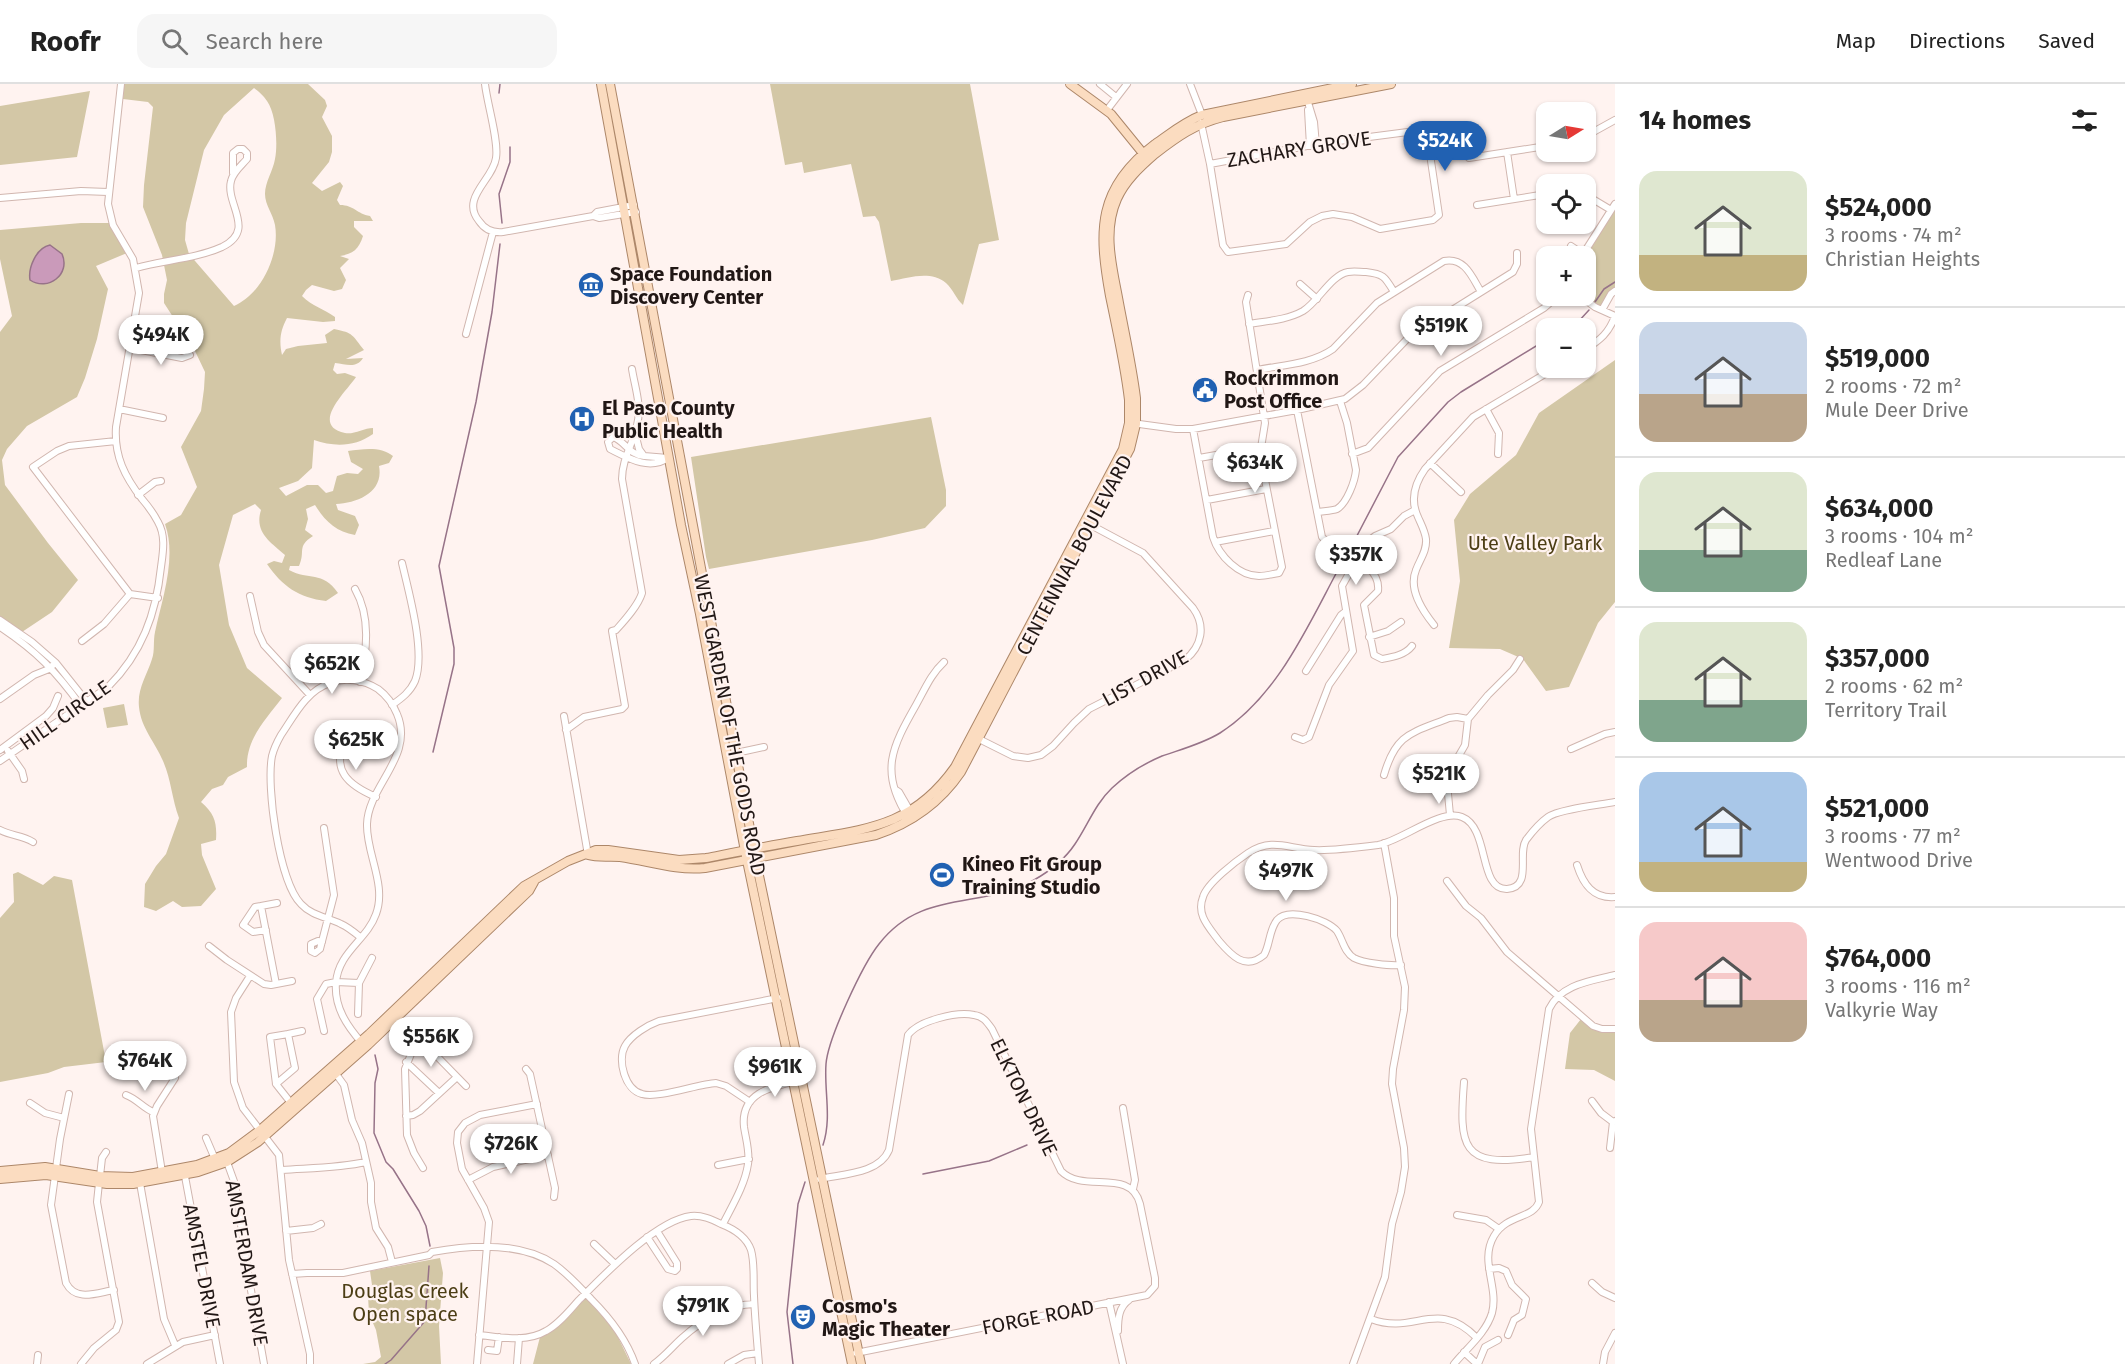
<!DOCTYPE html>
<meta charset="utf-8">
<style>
:root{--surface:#fff;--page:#f6f6f6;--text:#222;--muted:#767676;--line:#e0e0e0;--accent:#2161b2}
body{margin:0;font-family:"Fira Sans",sans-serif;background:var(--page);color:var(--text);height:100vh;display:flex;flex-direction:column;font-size:22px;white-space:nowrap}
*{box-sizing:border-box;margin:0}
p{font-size:20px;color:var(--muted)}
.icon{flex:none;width:33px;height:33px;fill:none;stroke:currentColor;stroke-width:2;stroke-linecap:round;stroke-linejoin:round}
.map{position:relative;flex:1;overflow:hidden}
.drawer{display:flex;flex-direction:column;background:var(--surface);width:510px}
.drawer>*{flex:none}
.needle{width:39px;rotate:79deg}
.buttons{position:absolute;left:1536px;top:18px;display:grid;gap:12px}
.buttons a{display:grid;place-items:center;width:60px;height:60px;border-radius:12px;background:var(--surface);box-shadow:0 2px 4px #0004;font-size:30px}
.price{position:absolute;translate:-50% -51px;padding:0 14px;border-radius:21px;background:#fff;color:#222;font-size:20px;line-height:39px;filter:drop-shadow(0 2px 3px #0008)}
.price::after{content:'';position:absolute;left:50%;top:36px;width:18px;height:14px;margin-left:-9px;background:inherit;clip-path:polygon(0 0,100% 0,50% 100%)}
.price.active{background:var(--accent);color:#fff}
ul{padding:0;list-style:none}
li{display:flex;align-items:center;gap:18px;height:150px;padding:0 24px}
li+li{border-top:2px solid var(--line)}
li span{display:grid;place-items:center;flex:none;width:168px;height:120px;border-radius:18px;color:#555}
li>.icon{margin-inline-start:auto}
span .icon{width:72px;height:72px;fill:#fffc;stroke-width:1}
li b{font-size:26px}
h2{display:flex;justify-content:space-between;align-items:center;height:72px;padding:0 24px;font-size:26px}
header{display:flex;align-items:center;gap:36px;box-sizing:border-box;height:84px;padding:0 30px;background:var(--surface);border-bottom:2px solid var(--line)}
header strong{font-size:28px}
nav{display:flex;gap:33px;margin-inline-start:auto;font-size:21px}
.search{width:420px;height:54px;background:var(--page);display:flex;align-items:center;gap:15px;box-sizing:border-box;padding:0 21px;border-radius:18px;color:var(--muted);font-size:22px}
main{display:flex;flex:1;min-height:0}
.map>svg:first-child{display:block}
</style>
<header>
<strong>Roofr</strong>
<div class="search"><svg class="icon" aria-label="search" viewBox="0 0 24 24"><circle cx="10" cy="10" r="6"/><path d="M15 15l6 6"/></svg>Search here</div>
<nav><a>Map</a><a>Directions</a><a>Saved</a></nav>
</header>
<main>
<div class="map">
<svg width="1615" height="1280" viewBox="0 0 1615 1280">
<rect width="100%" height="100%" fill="#fff3f0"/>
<path fill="#d3c7a6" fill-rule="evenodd" d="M124,0H308L325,16L327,22L322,33L332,52V68L329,78L312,99L322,107L340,98L343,102L337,116L340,121C354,121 357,130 370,132L373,137H354V143L363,152C359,165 353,170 340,172L349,175L340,184L346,196L342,205L334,207L312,201L306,206L302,212C312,222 324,225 335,233V237L323,238L287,234C280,247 279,257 282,271L286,265L298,262L327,259L325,251L334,245C354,249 352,251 364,266L346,275L363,274C356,285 346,280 335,279L333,286L337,290L345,289L356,293C347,307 309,341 345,349C353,351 364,344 373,344V350C355,363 334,363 314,356L312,384L298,397L279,404L286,412L307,401H318L326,409L333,407L337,392L347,389L358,390L363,385L351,378L348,367C363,365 381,362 393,372L389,379L379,382C384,408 358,419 336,420L338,426L355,432L359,441L355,451C336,448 325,437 315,421L306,425L308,435L305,446L313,452C296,463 306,467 299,482H290L289,486C309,497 322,486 338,509L326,517C299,514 282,502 267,480L274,477L282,479L285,471C270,458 254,448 261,426L255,420L233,431L219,481L229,541L247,584L282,614C266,635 246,655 247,683L228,693L223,701L212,705L201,718C215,730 217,739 216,756L201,760L202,771L216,805L201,822L182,823L173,817L156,827L144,823L145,800L156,782L166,770L179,734C172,715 171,695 163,677C155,658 141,644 139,623C137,605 147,591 152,575C155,567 153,557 155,548C162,515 177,474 165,440L181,431L197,403L181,363L201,327L204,305L205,288L195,267L164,219V210L167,196L162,171L143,123L144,101L153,23L148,18L123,15ZM254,4C258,7 264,12 267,17C276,29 278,61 275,75C273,87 265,98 265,110C265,121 273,130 275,141C280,170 262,210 234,222L189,170L185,156L186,139L204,66L224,31Z
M770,0H970L999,156L979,160L963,221C956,215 953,205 946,199C930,186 909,194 891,197L879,138L875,132L863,133L851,80L804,89L802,78L785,81Z
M90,7L77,73L0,81V22Z
M1615,125V204L1602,223L1584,212L1585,172Z
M81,139H110L127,169L96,182L108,205L97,255L85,294L77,313L27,342L7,365L2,376L5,401L48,459L78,496L52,528L22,548L0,534V248L12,232L0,175V146Z
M1615,276V518L1598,539L1569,603L1546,607L1523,575L1500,565L1449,564L1460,497L1454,436L1470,410L1516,371L1539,329Z
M931,333L946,406V422L925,444L872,456L709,485L706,473L691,373Z
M124,620L128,641L107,644L103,624Z
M18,788L43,801L54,792L72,796L106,978L64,983L48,989L0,998V834L14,818L13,790Z
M1581,935L1615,947V997L1594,986L1565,985L1570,949Z
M440,1174L443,1189L439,1242L441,1280H363L375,1278L381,1273L376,1246L369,1230L368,1212L372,1201L370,1187Z
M586,1214L614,1245L631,1280H533L540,1253L559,1241Z"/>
<path fill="#ca9aba" stroke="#977388" stroke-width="1.5" d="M50,161L62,170C71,190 48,208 30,196C28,184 36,164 50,161Z"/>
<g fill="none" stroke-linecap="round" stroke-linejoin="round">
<path stroke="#977388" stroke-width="1.5" d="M499,9L500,0
M502,139L499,110L510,78V63
M1595,218L1604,205L1615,198
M1566,244L1578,238L1589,226
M1348,469L1398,373L1448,318L1461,308L1546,256
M433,668L454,580V564L439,482L476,318L492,228L500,160
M375,971L378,985L375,999L374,1049L386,1078L393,1085L419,1127L426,1142L430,1162
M823,1061C832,1034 824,1007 826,980C828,954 863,880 879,860C922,804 982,826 1034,796C1050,787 1065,775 1075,760C1088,741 1095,720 1112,704C1127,690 1143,680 1162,672C1182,665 1202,660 1220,649C1281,610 1311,534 1345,473
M923,1090L989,1077L1027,1061
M385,1280L391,1276L425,1237L429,1182
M793,1280L787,1228L798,1120L805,1098"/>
<g stroke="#d1b6af" stroke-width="8">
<path id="minor" d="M485,0C487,19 499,57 496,74C493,96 460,114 479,137C485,146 493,149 503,148L593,132L597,128L634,121
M1100,0L1116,13
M1190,0L1202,31
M1307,15L1314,38L1316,61
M1107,26L1127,0
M1308,26L1310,62
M1201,39L1210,80L1223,161L1228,168L1286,160L1310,138L1322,132L1333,130L1352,133L1380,145L1433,136L1439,131L1427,50L1423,46L1323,59L1210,80
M1586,52L1615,36
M1507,68L1514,115
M1469,74L1546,62
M1586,111L1611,126
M0,114L81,107L108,108
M1477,121L1546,110
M593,132L599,134L636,128
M1571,162L1583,170
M1582,172L1615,120
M136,184C164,176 195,175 222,163C257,146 225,120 231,97C233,88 241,82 247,75V69L243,65H238L233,69V89
M1300,200L1317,215
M1580,212L1595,223L1615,232C1609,249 1600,256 1586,265
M1602,226L1611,210L1615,207
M1249,240C1267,237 1287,236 1303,227C1318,218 1331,191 1348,188C1354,187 1360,188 1366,188C1384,190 1385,193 1394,208
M466,250L493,148
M131,264L182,274L190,271
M1257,286C1282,281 1312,280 1333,265L1377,219L1444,177C1465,173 1472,193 1481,208
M119,325L163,334
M1486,325L1499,349L1498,370
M1297,326L1322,453C1325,456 1328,460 1332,463C1348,474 1381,481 1378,507L1364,521L1374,571L1382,575C1393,573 1405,571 1412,562
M1132,339L1176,345H1193L1297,326L1345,315L1363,301L1409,253L1513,188L1517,180V169
M1193,345L1213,453C1219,472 1239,492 1259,492C1266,492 1272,490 1279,489L1282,483L1260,370L1265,339L1246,218L1248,211
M635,349L639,365L644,372L668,374
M116,357L69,362L57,367L33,383L130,510L158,514
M1352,370L1368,364L1440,287L1544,224L1558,212
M644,372C629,371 625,357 613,353L608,358L610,365C628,374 649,387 668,374
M1199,374L1261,363
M1430,379L1461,408
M138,411L155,398L161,397
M1207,416L1266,405
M1317,428C1323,427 1332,427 1337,425C1347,419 1355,397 1356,386L1347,339L1340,317
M1215,458L1274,447
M355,505C371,533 367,567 360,598
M250,512L258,548L264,561L310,611
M0,536L32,558L56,579L87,618
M1434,541C1422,526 1408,505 1416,486C1420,475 1427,467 1426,455C1425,447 1421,440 1418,433C1410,416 1415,399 1425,385L1473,333L1555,284
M0,543C36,567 56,587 81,622
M1369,553L1388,547L1401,538
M82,557L104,540L130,510
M1306,587L1341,531L1346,527
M0,615L34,591L49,585L53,581
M392,621C402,614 410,608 415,597C426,569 409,509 402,479
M564,632L588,771
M566,646L584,633L622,625L625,622L612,547L616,546C625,536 638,522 642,509L622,395C622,375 633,360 637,341C642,322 635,304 632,285
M975,653L1013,672L1028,674L1041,671L1053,662L1074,639L1089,625L1185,576C1202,562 1206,542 1193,524L1143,469L1087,439
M1295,653L1303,656L1309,653L1329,601L1353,567L1342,502L1366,459L1375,452L1391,445L1404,432L1415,426
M346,654C330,686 348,701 376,713
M1571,665L1605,650L1615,648
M0,666L46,632L53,624L58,612
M8,667L22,687L24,695
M736,669L764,663
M0,677L108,603C142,569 156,530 161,483C163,468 166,452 158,438C154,430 148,422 142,415C125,393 114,372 116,343L139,209L133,175L113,141L108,120L121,0
M1384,691C1396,649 1412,649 1449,634L1457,633L1468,635
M896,706L899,708L914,734
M1450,731L1447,699L1450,687L1465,661L1468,635L1488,611L1513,586L1520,575
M908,733C879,688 892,663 916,621C925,605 931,590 944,578
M0,746C11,752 22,751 33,758
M1577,781C1583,800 1593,815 1615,813
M1447,797L1466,822L1481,834L1507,868L1593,942L1602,945H1615
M261,822L277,819
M266,846L253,848L243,841L255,823L261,822L276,900
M360,853C354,848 348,843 341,840C327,833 312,832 301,820C279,798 266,702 272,672C274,664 277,658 281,651C294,632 306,607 330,599C345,593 364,596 378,605C386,611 393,620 397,630C415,672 368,702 367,740C366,769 387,801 376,830C367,856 338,868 336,899C334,923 347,942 362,959
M322,858L318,857L311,860V867L315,869L320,865L334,811L324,744
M209,862L227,876L264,900L271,901L292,897
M1401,881C1390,882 1363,879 1354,874C1344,868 1343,856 1337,847C1327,835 1288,823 1277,836C1269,846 1270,861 1264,871C1245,887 1231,871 1219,857C1209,843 1196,831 1203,813C1207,799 1236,777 1248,769C1273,753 1288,765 1314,766C1330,767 1362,763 1378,761C1401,757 1441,724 1462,733C1490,744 1478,806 1507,805C1533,803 1517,770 1526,756C1532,748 1541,738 1548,733C1559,725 1600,721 1615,718
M250,892L236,914L231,928L234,998L243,1024L279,1071L289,1176L310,1270V1280
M358,930L359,899L372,874
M408,940L425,957
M324,947L317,915L326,900L336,898L359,899
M288,950L295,984L276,1000L270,953Z
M288,950L302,947
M397,950L414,967
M423,958L466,1002
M406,978L439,1009
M526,985L530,990L555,1104L554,1113
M336,990L344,1001L352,1036L362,1059L371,1099V1118L376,1144L388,1163L392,1178
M1464,998C1459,1062 1461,1085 1534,1073
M276,1000L291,1019
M69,1010L60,1055L51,1121L66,1199C76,1218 96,1209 114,1206
M126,1011C137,1015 143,1024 153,1028
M1592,1017L1601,1029L1613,1038
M750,1018L726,1002L716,999C698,1000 657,1015 642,1010C625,1006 617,976 625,962C631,951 648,941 659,937L778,914
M30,1019L45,1029L64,1034
M1123,1024L1135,1096L1133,1105
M406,1032L413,1031L420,1027L457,993
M206,1054L215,1075
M1610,1064L1613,1038L1615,1037
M227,1078L235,1100L249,1195L264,1280
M718,1081L749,1075
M423,1084L414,1069L407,1051L405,985L411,970L437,943
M282,1086C310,1084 339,1084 366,1078
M184,1087L220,1280
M162,1088L153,1032L157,1022L175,994
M100,1092L102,1074L106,1068
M820,1095C842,1090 879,1090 889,1066L908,951C918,937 957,927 974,931C983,932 987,938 992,945L1061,1087C1083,1110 1131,1083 1140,1120L1155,1194V1202L1147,1211L856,1269
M468,1096L493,1083L548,1071
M140,1099L164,1235L175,1261
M1457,1131L1486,1136L1499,1145
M723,1140C732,1122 745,1101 748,1080C750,1068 746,1056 744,1043C740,1007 775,1002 801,996
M286,1147L313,1144L321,1140
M647,1153L668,1185L675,1187L677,1185V1179L657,1147
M594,1160L615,1180
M1489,1185L1499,1184L1506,1187L1512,1201L1526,1215L1522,1231L1514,1236L1508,1251
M292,1190L307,1189H343L429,1171L432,1168C470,1161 519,1157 554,1180C568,1190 580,1203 591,1215C610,1234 626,1254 635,1280
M1592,1199L1602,1208L1615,1214
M1109,1218L1123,1280
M1371,1235C1415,1252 1436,1213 1477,1254
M1118,1247C1118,1234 1119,1223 1129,1216
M479,1251C500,1253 526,1259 546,1247C559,1240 569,1227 579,1216C603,1192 656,1136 691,1132C702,1131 711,1135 721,1140C734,1145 746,1152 751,1166C755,1180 753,1197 754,1212C755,1235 757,1257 759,1280
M488,1266L497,1267L499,1253
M1464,1268L1477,1280
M37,1280L38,1271
M81,1280L94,1264L116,1246L119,1238L97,1118L99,1099
M147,1280L183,1258L215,1251
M477,1280L489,1138L484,1124L462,1085L457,1059L458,1048L465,1039L480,1031L537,1020
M517,1280L519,1254
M654,1280C665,1272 673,1262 682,1254C702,1236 727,1221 754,1220
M728,1280L744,1271L758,1269
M1353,1280L1385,1193L1392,1140L1401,1108L1405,1083L1404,1064L1392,1000L1393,985L1404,926L1405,903L1394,852V814L1384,759
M1454,1280C1467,1264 1486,1249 1492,1229C1499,1203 1479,1177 1494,1152C1507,1130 1533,1135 1539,1118L1531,1045L1549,925C1561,900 1591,897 1615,891
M1478,1280L1485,1263L1498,1256
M1603,1280L1605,1268L1615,1249"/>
</g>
<g stroke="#ad8769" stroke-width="10">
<path id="major" d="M601,0L681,441L700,530L745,767L852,1280
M610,0L757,782L861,1280
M1070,0L1111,30L1146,73
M588,771C598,774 609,772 620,773C649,777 675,787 705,784L876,751C912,739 940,719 961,688L1130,365L1136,340V314C1132,282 1125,251 1119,219C1113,185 1102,149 1117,115C1125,97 1140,83 1155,70C1177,53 1195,40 1223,33L1391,0
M0,1087L45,1083L100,1092L133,1093L197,1081L229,1069L260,1046L369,950L524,802L568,777L596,766H608L679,776L706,774C737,768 767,762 797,757C865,745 912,744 955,683L1123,365L1129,339V316C1125,281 1117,246 1110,212C1098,146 1097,104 1155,60C1171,49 1184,38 1202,31L1352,0
M0,1095L46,1091L107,1100H133L198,1088L227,1078L258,1058L368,961L529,807L534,798"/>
</g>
<use href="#minor" stroke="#fff" stroke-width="6"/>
<use href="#major" stroke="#fbdcc0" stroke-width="8"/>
</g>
<defs>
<g id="museum-disc" transform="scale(1.35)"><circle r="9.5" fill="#2161b2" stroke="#fff3f0"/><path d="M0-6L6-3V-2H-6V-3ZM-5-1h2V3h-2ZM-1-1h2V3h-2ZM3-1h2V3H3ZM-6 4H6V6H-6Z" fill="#fff"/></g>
<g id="civic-disc" transform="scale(1.35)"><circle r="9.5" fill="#2161b2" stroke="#fff3f0"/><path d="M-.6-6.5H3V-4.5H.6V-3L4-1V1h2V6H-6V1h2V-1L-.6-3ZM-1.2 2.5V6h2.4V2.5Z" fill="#fff"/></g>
<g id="hospital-disc" transform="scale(1.35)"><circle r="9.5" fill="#2161b2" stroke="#fff3f0"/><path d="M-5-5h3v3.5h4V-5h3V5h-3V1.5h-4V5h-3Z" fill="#fff"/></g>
<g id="stadium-disc" transform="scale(1.35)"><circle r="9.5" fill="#2161b2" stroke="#fff3f0"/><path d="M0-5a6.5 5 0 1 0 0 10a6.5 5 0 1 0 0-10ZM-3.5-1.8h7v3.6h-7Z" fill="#fff"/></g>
<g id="theatre-disc" transform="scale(1.35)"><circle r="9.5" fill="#2161b2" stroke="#fff3f0"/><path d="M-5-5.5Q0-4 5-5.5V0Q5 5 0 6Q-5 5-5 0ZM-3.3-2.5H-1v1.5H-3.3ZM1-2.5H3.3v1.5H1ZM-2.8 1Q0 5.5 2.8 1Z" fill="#fff"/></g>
</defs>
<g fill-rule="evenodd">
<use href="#museum-disc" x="591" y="201"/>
<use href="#civic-disc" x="1205" y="306"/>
<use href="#hospital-disc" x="582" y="335"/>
<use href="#stadium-disc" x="942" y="791"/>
<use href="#theatre-disc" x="803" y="1233"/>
</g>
<g text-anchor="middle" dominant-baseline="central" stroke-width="4.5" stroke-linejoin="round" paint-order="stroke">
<g font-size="20" fill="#211715" stroke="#fff3f0">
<text transform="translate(1299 65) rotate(-9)">ZACHARY GROVE</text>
<text transform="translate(1074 471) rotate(-62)">CENTENNIAL BOULEVARD</text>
<text transform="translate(1145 594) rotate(-29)">LIST DRIVE</text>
<text transform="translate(65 631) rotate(-35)">HILL CIRCLE</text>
<text transform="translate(730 641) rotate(79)">WEST GARDEN OF THE GODS ROAD</text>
<text transform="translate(1024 1013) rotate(64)">ELKTON DRIVE</text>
<text transform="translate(247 1179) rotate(80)">AMSTERDAM DRIVE</text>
<text transform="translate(202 1182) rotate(79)">AMSTEL DRIVE</text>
<text transform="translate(1038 1233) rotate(-11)">FORGE ROAD</text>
</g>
<g font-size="20" font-weight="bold" fill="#211715" stroke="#fff3f0" text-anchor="start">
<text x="610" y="190">Space Foundation<tspan x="610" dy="23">Discovery Center</tspan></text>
<text x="1224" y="294">Rockrimmon<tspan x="1224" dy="23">Post Office</tspan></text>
<text x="602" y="324">El Paso County<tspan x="602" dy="23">Public Health</tspan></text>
<text x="962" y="780">Kineo Fit Group<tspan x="962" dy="23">Training Studio</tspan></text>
<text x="822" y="1222">Cosmo's<tspan x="822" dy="23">Magic Theater</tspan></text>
</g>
<g font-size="20" fill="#4c3e15" stroke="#fff3f0">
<text x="1535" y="459">Ute Valley Park</text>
<text x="405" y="1207">Douglas Creek<tspan x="405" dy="23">Open space</tspan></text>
</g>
</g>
</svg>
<div class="buttons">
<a><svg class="needle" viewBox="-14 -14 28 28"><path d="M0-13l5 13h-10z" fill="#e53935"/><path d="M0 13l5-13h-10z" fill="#767676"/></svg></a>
<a><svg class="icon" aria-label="locate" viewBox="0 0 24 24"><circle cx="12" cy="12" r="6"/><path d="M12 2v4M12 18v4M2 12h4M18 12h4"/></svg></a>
<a>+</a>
<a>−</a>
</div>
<b class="price active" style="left:1445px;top:88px">$524K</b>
<b class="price" style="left:1441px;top:273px">$519K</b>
<b class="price" style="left:161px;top:282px">$494K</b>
<b class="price" style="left:1255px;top:410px">$634K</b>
<b class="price" style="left:1356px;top:502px">$357K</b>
<b class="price" style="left:332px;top:611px">$652K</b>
<b class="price" style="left:356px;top:687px">$625K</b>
<b class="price" style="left:1439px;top:721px">$521K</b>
<b class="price" style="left:1286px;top:818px">$497K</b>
<b class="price" style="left:431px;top:984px">$556K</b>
<b class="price" style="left:145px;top:1008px">$764K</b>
<b class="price" style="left:775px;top:1014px">$961K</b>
<b class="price" style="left:511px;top:1091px">$726K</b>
<b class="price" style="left:703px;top:1253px">$791K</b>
</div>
<section class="drawer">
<h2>14 homes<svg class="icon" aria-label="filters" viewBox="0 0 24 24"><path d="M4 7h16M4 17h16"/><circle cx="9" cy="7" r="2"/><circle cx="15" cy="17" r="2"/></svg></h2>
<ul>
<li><span style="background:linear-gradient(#dfe7d0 70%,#c2b280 0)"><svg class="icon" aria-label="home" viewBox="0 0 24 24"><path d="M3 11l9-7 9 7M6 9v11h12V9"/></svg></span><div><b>$524,000</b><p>3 rooms · 74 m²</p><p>Christian Heights</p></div></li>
<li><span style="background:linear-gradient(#c9d6e8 60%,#b9a48a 0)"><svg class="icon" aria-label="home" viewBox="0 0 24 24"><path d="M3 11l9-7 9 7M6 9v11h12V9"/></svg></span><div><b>$519,000</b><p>2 rooms · 72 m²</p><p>Mule Deer Drive</p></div></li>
<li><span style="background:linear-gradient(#dfe7d0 65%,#7fa58c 0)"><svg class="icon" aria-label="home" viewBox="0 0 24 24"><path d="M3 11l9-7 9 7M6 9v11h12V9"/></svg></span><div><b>$634,000</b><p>3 rooms · 104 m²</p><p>Redleaf Lane</p></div></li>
<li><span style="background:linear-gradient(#dfe7d0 65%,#7fa58c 0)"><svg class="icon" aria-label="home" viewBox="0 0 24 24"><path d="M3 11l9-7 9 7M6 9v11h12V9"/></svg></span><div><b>$357,000</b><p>2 rooms · 62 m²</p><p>Territory Trail</p></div></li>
<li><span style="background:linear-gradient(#a9c7e8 75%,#c2b280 0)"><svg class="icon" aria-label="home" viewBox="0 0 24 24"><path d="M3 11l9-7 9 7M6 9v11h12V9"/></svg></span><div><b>$521,000</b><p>3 rooms · 77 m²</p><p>Wentwood Drive</p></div></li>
<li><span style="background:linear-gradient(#f6c9c9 65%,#b9a48a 0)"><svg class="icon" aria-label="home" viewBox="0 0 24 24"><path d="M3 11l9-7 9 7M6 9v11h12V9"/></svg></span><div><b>$764,000</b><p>3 rooms · 116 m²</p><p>Valkyrie Way</p></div></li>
</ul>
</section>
</main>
